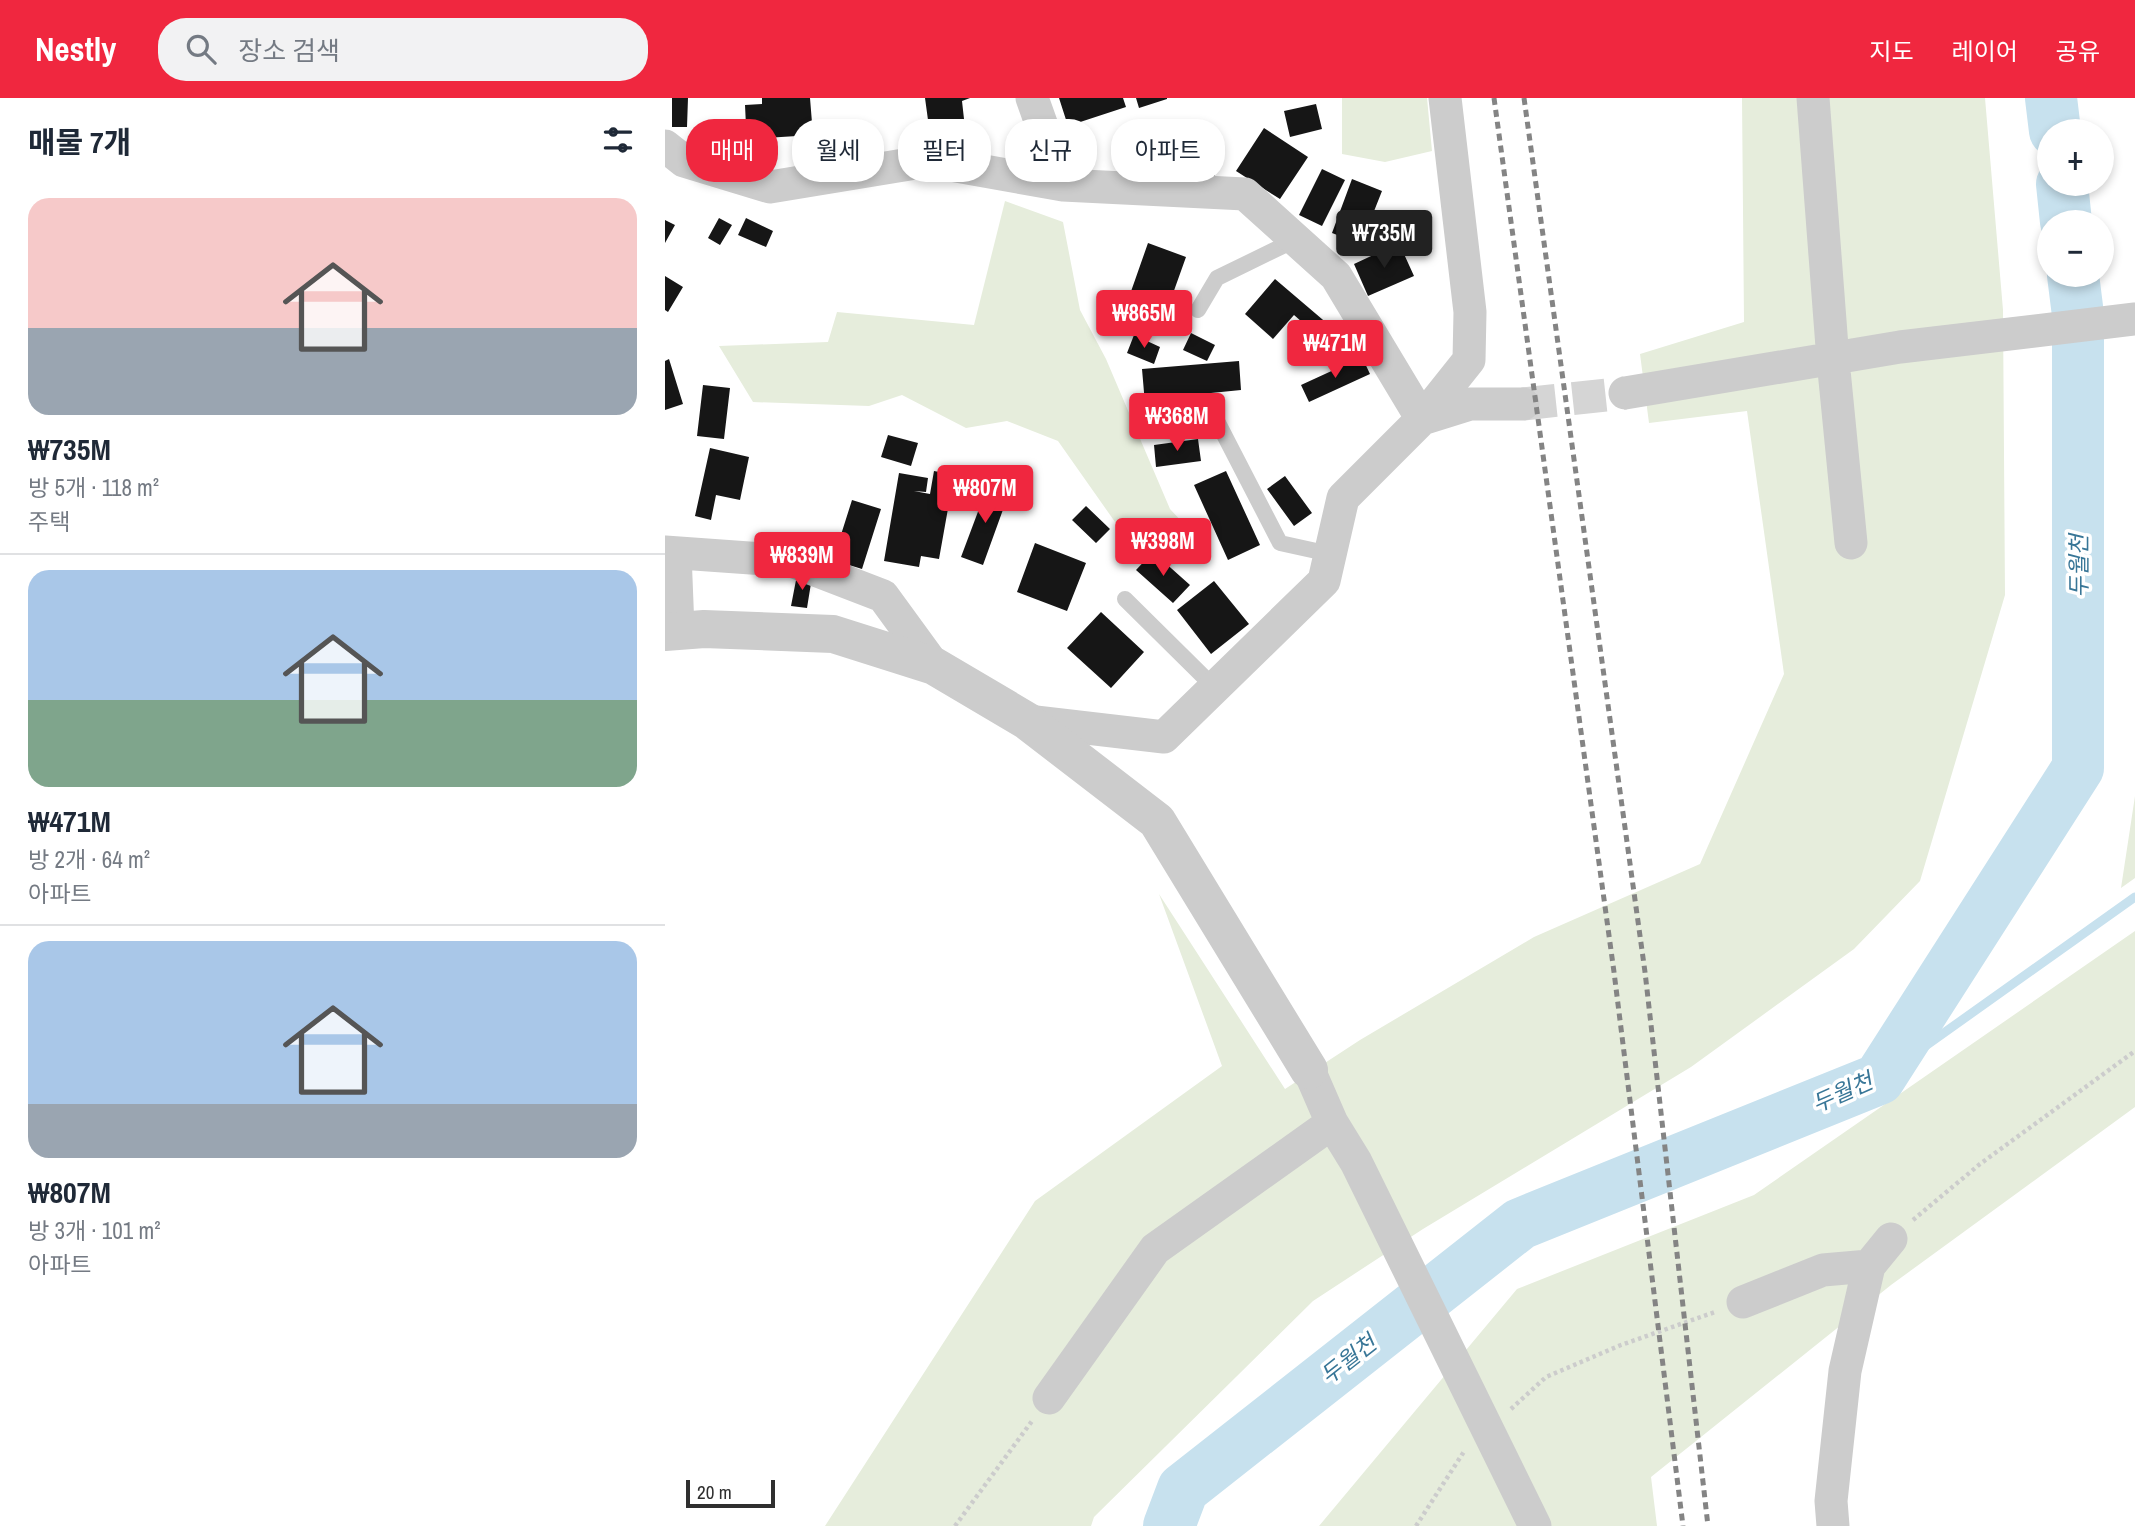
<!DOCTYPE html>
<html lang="ko">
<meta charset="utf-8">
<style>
:root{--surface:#fff;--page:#f2f2f3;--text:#1f2937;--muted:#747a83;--line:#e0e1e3;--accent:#f0273f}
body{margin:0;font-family:"Archivo Narrow","Noto Sans KR",sans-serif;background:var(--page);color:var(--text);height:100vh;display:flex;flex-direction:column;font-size:26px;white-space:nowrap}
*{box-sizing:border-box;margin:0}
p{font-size:23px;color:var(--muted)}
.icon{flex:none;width:38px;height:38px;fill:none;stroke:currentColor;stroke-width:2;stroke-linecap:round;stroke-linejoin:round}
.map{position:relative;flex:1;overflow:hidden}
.drawer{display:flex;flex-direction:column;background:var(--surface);width:665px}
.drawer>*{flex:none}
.banner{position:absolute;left:21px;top:21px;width:665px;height:63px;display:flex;gap:14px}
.controls{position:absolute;left:1372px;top:21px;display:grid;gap:14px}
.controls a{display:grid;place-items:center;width:77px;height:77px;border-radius:50%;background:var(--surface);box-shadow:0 4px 10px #0003;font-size:35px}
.scale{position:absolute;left:21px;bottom:18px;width:89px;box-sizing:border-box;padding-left:7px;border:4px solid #2f2f2f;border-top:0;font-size:19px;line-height:24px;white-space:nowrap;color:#2f2f2f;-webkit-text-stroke:5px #fff;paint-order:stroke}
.price{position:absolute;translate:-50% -60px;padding:0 16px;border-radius:7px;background:var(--accent);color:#fff;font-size:23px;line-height:46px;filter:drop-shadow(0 2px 4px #0008)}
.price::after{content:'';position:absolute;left:50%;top:42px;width:21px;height:16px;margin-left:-10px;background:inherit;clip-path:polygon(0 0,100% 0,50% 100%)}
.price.selected{background:#222;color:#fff}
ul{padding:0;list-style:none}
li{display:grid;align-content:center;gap:14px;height:371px;padding:0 28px}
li+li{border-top:2px solid var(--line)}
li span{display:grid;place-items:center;height:217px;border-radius:21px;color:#555}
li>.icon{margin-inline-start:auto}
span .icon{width:126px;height:126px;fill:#fffc;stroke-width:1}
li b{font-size:30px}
h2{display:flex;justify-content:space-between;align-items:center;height:84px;padding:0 28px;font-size:30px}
.pill{padding:0 24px;border-radius:28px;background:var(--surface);box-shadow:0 4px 10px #0003;font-size:24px;line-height:63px}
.pill.selected{background:var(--accent);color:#fff}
header{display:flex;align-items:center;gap:42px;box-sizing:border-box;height:98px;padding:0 35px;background:var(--accent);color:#fff}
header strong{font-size:33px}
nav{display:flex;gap:38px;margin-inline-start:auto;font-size:24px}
.search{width:490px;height:63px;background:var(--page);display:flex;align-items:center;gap:18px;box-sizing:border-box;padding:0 24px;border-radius:28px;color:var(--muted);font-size:26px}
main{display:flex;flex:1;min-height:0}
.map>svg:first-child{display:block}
</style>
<header>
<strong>Nestly</strong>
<div class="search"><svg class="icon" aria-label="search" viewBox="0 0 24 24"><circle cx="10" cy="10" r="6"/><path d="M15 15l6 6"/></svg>장소 검색</div>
<nav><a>지도</a><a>레이어</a><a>공유</a></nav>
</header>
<main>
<section class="drawer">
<h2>매물 7개<svg class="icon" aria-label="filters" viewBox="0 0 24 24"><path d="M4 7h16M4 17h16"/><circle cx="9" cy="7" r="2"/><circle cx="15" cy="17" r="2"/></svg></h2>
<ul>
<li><span style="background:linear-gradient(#f6c9c9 60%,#9aa5b1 0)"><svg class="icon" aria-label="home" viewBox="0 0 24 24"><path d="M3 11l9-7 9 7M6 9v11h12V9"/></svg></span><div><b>₩735M</b><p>방 5개 · 118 m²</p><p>주택</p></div></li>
<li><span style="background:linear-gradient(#a9c7e8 60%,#7fa58c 0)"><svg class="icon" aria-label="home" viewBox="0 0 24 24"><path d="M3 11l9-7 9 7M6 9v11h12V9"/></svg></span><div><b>₩471M</b><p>방 2개 · 64 m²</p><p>아파트</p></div></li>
<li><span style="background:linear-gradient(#a9c7e8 75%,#9aa5b1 0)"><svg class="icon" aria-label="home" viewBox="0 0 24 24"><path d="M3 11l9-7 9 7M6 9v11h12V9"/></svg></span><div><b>₩807M</b><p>방 3개 · 101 m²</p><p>아파트</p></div></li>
</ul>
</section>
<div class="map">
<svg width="1470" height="1428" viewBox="0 0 1470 1428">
<rect width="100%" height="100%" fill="#fff"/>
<path fill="#e6eddc" d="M677,0H762L767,53L720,64L677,56Z
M1077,0H1320L1338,212L1340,497L1255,783L1189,851L1026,969L758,1131L648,1203L429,1419L426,1428H160L370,1103L557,968L494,796L620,991L695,942L869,839L1035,766L1119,576L1082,313L984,325L975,256L1079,224Z
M340,103L398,124L415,212L441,261L505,411L533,441H462L393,343L342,323L301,330L237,297L204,308L88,304L54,248L163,244L172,214L309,227Z
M1470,698V780L1456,790Z
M1470,833V1009L1226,1187L986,1379L992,1428H654L852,1191L1089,1097Z"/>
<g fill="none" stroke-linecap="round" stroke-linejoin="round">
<path stroke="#c7e1ee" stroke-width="9" d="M1214,981L1470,799"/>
<path stroke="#c7e1ee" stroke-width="52" d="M1386,0L1390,33
M1397,86L1401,124
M504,1428L518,1391L855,1126L1214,981L1413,670V217L1408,177"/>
</g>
<path fill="#161616" d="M7,0H23L22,29H7Z
M97,0H145L148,37L100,40L99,27L81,28L80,7L97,6Z
M260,0H305L297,3L302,48L264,52V42L257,45L253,26L263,22Z
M394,0H458L461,9L403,28Z
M471,0H502V1L474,10Z
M651,6L657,31L625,39L619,13Z
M599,30L643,59L615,101L571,73Z
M29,35L60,51L51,68L20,51Z
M549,37L550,83H526V38Z
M657,71L680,82L657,128L634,117Z
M687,81L717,93L696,146L667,135Z
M54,120L67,127L55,147L43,140Z
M81,120L108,133L101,149L73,137Z
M0,122L10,127L0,145Z
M483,145L521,159L501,215L463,202Z
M734,145L749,178L703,198L689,166Z
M0,178L18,189L3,214L0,212Z
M610,181L671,233L661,245L629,217L608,241L580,216Z
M526,235L550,247L542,263L518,252Z
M469,237L495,249L489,266L462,255Z
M697,259L705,276L644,304L636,287Z
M4,261L18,306L0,312V263Z
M574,263L576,292L526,297L529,337L483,341L477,271Z
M38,287L65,290L59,341L32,338Z
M223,337L253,345L246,368L216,359Z
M533,341L536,363L491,369L489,347Z
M45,350L84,359L75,402L51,397L46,422L30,418Z
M269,373L289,377L274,461L256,458L254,469L219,463L234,375L263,380L261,394L249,393L265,396Z
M561,373L595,447L563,462L529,387Z
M620,378L647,415L629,428L602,391Z
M323,387L344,395L318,467L296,459Z
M187,402L216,411L197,471L168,462Z
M421,408L445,431L431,445L407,422Z
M370,445L421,465L402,513L352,494Z
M488,454L525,487L508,505L471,472Z
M132,477L147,479L142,510L126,508Z
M549,483L584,526L546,556L512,512Z
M436,514L479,554L446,590L402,550Z"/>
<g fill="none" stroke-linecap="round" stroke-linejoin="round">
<path stroke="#d5d5d5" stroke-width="33" stroke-dasharray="33 17" stroke-linecap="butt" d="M858,306L960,295"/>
<path stroke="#ccc" stroke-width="4.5" stroke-dasharray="3.5 3.5" stroke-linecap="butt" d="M1248,1122L1315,1066L1470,953
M846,1311L881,1279L956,1247L1050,1214
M290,1428L367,1323
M751,1428L800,1352"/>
<path stroke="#ccc" stroke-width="16" d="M533,212L552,180L630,142
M552,323L615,445L665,456
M460,501L550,590"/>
<path stroke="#ccc" stroke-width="33" d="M367,0L398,87L580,96L671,178L757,321
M1148,0L1168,262L1186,445
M0,48L19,63L105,89L263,63L398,87
M960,295L1235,249L1470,221
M757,321L805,306H858
M0,454L127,463L218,498L269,568
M10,455L13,531
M362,623L499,639L659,483L678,400L757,321L804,262L805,214L780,0
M644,972L667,1025L691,1064L870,1428
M1078,1204L1158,1172L1204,1168
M384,1300L490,1151L667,1025
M1168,1428L1166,1403L1180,1273L1204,1168L1226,1141"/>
<path stroke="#ccc" stroke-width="38" d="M0,534L39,531L168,536L269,568L362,623L492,723L644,972"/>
<path stroke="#848484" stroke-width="5" stroke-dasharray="7 5" stroke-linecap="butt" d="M829,0L949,874L1018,1428
M859,0L980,874L1043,1428"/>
</g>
<g text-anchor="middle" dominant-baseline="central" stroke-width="7" stroke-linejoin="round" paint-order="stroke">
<g font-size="23" font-style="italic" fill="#387697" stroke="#fff">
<text transform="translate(1413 468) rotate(-90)">두월천</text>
<text transform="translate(1177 994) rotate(-24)">두월천</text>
<text transform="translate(683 1261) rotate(-38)">두월천</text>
</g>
</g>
</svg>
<div class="controls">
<a>+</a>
<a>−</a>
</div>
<div class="scale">20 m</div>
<b class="price selected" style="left:719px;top:172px">₩735M</b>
<b class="price" style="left:479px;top:252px">₩865M</b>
<b class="price" style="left:670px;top:282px">₩471M</b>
<b class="price" style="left:512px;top:355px">₩368M</b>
<b class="price" style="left:320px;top:427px">₩807M</b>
<b class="price" style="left:498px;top:480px">₩398M</b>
<b class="price" style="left:137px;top:494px">₩839M</b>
<div class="banner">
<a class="pill selected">매매</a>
<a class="pill">월세</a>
<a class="pill">필터</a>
<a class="pill">신규</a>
<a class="pill">아파트</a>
</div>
</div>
</main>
